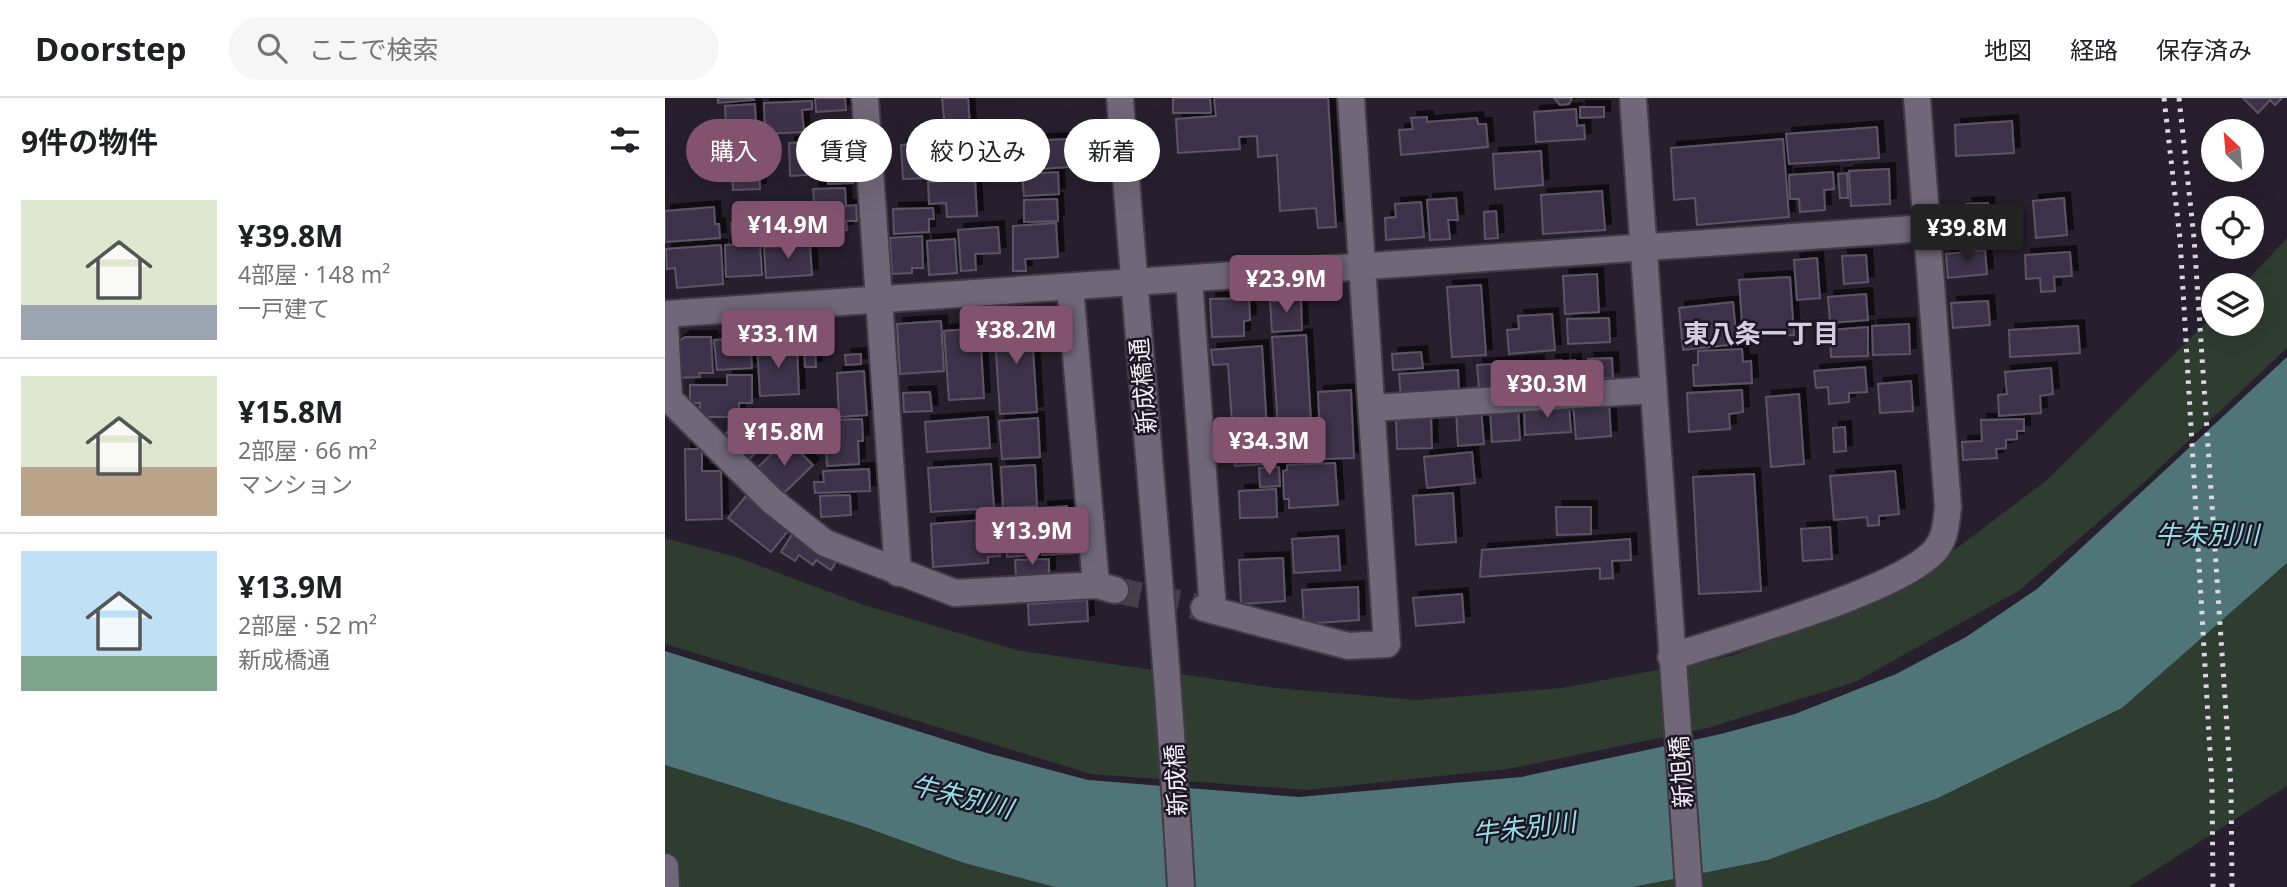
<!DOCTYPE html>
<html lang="ja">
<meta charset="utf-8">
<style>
:root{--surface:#fff;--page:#f6f6f6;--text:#202124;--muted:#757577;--line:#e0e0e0;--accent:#82526e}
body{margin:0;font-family:"Noto Sans","Noto Sans JP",sans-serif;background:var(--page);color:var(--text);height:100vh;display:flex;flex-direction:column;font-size:26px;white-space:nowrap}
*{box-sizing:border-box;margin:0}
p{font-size:23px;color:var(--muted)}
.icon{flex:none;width:38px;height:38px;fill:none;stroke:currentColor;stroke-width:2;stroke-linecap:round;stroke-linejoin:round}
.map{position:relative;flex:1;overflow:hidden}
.drawer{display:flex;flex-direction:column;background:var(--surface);width:665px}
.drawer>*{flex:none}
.guide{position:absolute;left:21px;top:21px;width:665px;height:63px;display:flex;gap:14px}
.needle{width:46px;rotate:334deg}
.buttons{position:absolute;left:1536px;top:21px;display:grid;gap:14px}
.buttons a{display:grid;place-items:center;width:63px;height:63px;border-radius:50%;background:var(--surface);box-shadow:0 7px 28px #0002;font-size:35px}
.price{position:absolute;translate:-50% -60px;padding:0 16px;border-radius:7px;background:var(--accent);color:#fff;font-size:23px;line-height:46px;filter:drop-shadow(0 2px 4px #0008)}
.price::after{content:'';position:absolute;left:50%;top:42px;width:21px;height:16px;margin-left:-10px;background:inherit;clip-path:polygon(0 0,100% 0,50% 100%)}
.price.active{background:#222;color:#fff}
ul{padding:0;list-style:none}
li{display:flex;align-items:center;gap:21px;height:175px;padding:0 21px}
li+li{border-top:2px solid var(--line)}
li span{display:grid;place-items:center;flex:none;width:196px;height:140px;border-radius:0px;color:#555}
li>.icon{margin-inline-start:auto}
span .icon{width:84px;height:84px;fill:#fffc;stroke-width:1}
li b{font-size:30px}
h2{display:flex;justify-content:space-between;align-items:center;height:84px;padding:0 21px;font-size:30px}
.pill{padding:0 24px;border-radius:32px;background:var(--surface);box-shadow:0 7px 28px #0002;font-size:24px;line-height:63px}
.pill.active{background:var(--accent);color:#fff}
header{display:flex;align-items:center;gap:42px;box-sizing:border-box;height:98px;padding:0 35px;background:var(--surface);border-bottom:2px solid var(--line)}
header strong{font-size:33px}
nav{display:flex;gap:38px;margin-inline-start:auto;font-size:24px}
.search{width:490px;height:63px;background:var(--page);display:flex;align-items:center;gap:18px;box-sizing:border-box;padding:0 24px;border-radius:38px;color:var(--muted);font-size:26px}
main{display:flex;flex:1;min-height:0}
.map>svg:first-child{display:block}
</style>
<header>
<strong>Doorstep</strong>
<div class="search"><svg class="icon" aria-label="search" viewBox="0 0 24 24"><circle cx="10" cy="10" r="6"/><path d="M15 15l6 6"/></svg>ここで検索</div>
<nav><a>地図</a><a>経路</a><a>保存済み</a></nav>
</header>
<main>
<section class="drawer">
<h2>9件の物件<svg class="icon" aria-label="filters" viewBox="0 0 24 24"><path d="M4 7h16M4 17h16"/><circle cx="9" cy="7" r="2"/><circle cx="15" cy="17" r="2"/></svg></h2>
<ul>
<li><span style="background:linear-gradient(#dfe7d0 75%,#9aa5b1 0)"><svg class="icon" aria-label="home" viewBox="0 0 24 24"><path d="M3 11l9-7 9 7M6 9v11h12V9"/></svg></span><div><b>¥39.8M</b><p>4部屋 · 148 m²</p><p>一戸建て</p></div></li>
<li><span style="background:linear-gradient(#dfe7d0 65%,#b9a48a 0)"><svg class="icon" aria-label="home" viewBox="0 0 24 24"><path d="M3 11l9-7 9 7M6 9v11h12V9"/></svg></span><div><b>¥15.8M</b><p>2部屋 · 66 m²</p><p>マンション</p></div></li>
<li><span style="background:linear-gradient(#bfe0f5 75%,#7fa58c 0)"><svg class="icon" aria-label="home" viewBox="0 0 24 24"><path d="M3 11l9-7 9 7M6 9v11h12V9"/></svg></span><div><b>¥13.9M</b><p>2部屋 · 52 m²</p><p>新成橋通</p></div></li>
</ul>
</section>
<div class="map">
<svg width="1622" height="789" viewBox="0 0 1622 789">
<defs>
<filter id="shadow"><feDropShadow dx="6" dy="-6" stdDeviation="0" flood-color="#0009"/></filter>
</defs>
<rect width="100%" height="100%" fill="#271f2d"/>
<path fill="#2e3d30" d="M1622,140V250L1483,381L1355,492L1190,584L1043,630L843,671L642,692L426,676L0,546V440L74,460L199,507L351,552L610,590L751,602L897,590L1066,558L1235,493L1381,383L1549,217V226H1587V187H1578Z
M1622,465V688L1464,789H968L1103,762L1273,700L1411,633L1457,610Z
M0,667L194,727L299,765L390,789H0Z"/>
<path fill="#507579" d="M1622,259V465L1457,610L1273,700L1103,762L968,789H390L299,765L194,727L0,667V553L322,655L423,682L634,699L856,679L1056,636L1130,616L1231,576L1301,539L1372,491Z"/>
<path fill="#3e3148" stroke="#5d5465" stroke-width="2" filter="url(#shadow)" d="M53,0H88L89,2L53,5Z
M150,0H180L181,12L151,14Z
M277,0H303L305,29L280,31Z
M508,0H545L546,15H508Z
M549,0H663L671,129L653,130L651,110L615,113L612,57L593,59L592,38L574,39L575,51L513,55L511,21L551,18Z
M889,0H907L904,6L895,7Z
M1578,0H1617L1610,7L1605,2L1593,15Z
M147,3V11L137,12L139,34L100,36L99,5Z
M90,6L91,29L61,31L60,8Z
M915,9H939V19L915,20Z
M911,11L912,28L919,27L920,41L871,44L869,14Z
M762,19V24L812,20L813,26H821L823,49L736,57L734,32L748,31L746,20Z
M1347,23L1349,55L1291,58L1290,27Z
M268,29V39L251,40V31Z
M1212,29L1214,60L1124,66L1121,36Z
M91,33L92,44L55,46L54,36Z
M402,41L403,69L362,72L360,43Z
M1118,41L1124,119L1032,127L1030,100L1009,102L1006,50Z
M156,43L157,76L125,78L124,45Z
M267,45L269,80L238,81L236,47Z
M93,53L95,91L68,92L67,78H63L62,54Z
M876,53L878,87L830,91L828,56Z
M330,65V75H313V66Z
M1224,71L1225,106L1186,108L1184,73Z
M188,73V85L163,86V74Z
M393,74L394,96L359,98L357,76Z
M1168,74L1169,91L1159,92L1160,112L1135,114L1134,101H1125L1124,77Z
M1182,75L1183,100H1175L1173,76Z
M310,81L312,118L282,119L281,105L264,106L263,84Z
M180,90L181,108L191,107L192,123H181L182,132L136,135L135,116L150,115L148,91Z
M937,93L940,132L878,136L876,97Z
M791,100L793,122H783L785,141L765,142L762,102Z
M1399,100L1402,137L1371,140L1368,103Z
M392,101L393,123L359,124V102Z
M756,104L759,139L721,142L720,120L731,119L730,106Z
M1323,105L1326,138L1303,140L1301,106Z
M49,109L50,126H54L55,140L0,144V113Z
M268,110L269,121H264V134L229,136L228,111Z
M831,113L833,140L820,141L819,114Z
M87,124V135L67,136L66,125Z
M391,125L393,159L360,161L361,173H348V128Z
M333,129L335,155L310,156L311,172L296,173L293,132Z
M257,138L258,170H247V175L227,176L225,140Z
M290,141L292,175L264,177L262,143Z
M95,145L97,177L61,179L60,147Z
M56,147L58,186L12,190L10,170L2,171L1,151Z
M145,147L147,177L101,180L99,149Z
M1320,152L1322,176L1283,180L1281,156Z
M1405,154L1407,178L1389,179L1390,193L1376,194L1375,180L1361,181L1360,157Z
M1201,157L1203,184L1179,186L1177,158Z
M1152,160L1155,200L1132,202L1129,162Z
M932,176L934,214L900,216L898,178Z
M1125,179L1129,237L1078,239L1074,182Z
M816,187L821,257L787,259L782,189Z
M1201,196L1203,222L1165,225L1163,199Z
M584,200L585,222L579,223V238L547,239L545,201Z
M636,201L637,232L607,234L605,203Z
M1323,203L1325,227L1288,230L1286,205Z
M1068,204L1072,246L1018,252L1014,210Z
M887,216L890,252L844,256L842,232L854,231L853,218Z
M366,220L372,314L335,316L329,223Z
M944,220L945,244L903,246L902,221Z
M276,223L279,273L235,276L232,226Z
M1244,226L1245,256L1208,257L1207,228Z
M1413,228L1415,255L1345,259L1344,232Z
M1203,229V258L1166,259L1165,232Z
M315,230L319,300L284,302L279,233Z
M641,237L648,358L615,360L607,239Z
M20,239H46L48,275H34L35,279L11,280L10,246Z
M85,240L87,270L52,272L49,242Z
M103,244V250L132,248L134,296L95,298L92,245Z
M597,248L604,366L570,368L563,266L548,267L546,252Z
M150,249L151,269H140L139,250Z
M1077,251L1078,264L1086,263L1087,285L1029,288L1028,267H1033V253Z
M756,254L758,270L728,272L727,256Z
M196,256V266L181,267L180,257Z
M947,260L948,280L924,281L923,261Z
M897,262L898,283L886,284L885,263Z
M910,262L911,283H902L901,263Z
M873,263L874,286L814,290L812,267Z
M1200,269L1202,294L1184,295V304L1164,306L1163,289L1151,290L1149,273Z
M1386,270L1388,296L1375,298L1376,315L1334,318L1333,297L1342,296L1340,274Z
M793,272L794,295L736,299L734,276Z
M199,273L202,317L174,319L172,275Z
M62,277H87V305H74V319H35V305H25V287H62Z
M1246,283L1248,313L1215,315L1213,286Z
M686,292L689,360L656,361L653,294Z
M1077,292L1078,314L1064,316L1065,331L1024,334L1022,295Z
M265,294L267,313L239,314L238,295Z
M1134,296L1139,366L1106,369L1101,299Z
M944,304L946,338L911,341L908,307Z
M904,306L906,334L860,337L859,309Z
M816,310L819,346L793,348L791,312Z
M853,310L855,342L827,344L825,312Z
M82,316L97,332L101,328L109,338L81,364L58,338Z
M766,317L767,350L732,351L731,319Z
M323,319L325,350L262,354L260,324Z
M373,320L375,359L337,361L334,323Z
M197,321L198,343H193L194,366L162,368L160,330H170V322Z
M1359,321V333H1352V341L1341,342V350L1331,351L1332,360L1298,362L1297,344L1317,343L1316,322Z
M1180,329L1181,353L1169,354L1168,330Z
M122,341L148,367L116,398L90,372Z
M20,351H37V373H56L57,421L21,422Z
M807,354L810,385L762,390L759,359Z
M670,365L673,407L624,410V401H619L618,373L622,372V367Z
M326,366L329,410L266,414L263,370Z
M370,367L372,408L338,410L336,369Z
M614,369L615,388L595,389L594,370Z
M204,371L205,393L150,395L149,384H159L158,373Z
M1230,373L1234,416L1214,418V427L1203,428L1202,419L1169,422L1165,378Z
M1089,376L1096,493L1034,496L1028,379Z
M611,391L612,419L575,420L574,393Z
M788,395L791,444L751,447L748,398Z
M185,397L186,417L156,419L155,398Z
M81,398L124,432L106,454L63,420Z
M402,408V419L378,421L377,410Z
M891,409H926V436L892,437Z
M368,416L372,457L342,459L338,419Z
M332,421L335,458L323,459V465L268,469L266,426Z
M414,422L416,455L377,457L375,424Z
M1165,429L1167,461L1138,463L1136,431Z
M128,435L171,464L166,472L151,462L148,467L134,457L130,463L116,454Z
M673,438L675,472L629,475L627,441Z
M965,441L966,462L947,463L948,480L935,481V470L815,479L817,452Z
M618,460L620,503L576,506L574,462Z
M384,461V477L351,478L350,462Z
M693,489L694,522L639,526L637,492Z
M797,496L799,524L751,528L748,500Z
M422,502L423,523L364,527L363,506Z"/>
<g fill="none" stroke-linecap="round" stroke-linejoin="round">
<path stroke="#453e4b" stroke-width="26" stroke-dasharray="26 13" stroke-linecap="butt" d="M450,492L539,510"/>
<g stroke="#423b47" stroke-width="30">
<path id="minor" d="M200,0L233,475
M455,0C474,263 501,526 516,789
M968,0L1024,789
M524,181L548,512
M405,189L431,487
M0,216L1262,130
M0,227L4,301L106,402L160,445L290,495L431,487L450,492
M708,310L989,292
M539,510L683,548L722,546L686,0
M1006,559C1063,540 1240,492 1272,450C1281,438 1281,424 1283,409L1252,0
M0,769L1,789"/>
</g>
<use href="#minor" stroke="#706778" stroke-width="26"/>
<path stroke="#ddd8e2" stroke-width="5" stroke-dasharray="3.5 7" stroke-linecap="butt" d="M1499,0L1515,141L1547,688L1548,789
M1514,0L1529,140L1566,689L1567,789"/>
</g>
<g text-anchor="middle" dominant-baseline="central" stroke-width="5" stroke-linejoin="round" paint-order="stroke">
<g font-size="24" fill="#f2edf7" stroke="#1d1624">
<text transform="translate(477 288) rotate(-95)">新成橋通</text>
<text transform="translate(1015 674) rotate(-94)">新旭橋</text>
<text transform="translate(510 682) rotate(-93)">新成橋</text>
</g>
<g font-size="26" font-weight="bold" fill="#d7cde0" stroke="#1d1624">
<text x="1096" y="235">東八条一丁目</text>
</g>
<g font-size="26" font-style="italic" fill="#96dee5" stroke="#1d1624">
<text x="1542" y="436">牛朱別川</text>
<text transform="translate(297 698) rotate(14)">牛朱別川</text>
<text transform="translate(859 729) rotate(-7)">牛朱別川</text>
</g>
</g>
</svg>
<div class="buttons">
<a><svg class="needle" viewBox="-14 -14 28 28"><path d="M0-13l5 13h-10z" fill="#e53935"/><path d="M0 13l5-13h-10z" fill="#757577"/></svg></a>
<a><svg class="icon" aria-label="locate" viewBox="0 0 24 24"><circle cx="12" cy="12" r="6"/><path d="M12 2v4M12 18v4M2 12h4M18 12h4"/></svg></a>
<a><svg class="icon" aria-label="layers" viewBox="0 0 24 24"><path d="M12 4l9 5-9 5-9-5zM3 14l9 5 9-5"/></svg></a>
</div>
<b class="price" style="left:123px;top:163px">¥14.9M</b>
<b class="price active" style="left:1302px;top:166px">¥39.8M</b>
<b class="price" style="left:621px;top:217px">¥23.9M</b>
<b class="price" style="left:351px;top:268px">¥38.2M</b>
<b class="price" style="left:113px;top:272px">¥33.1M</b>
<b class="price" style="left:882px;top:322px">¥30.3M</b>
<b class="price" style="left:119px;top:370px">¥15.8M</b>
<b class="price" style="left:604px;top:379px">¥34.3M</b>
<b class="price" style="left:367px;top:469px">¥13.9M</b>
<div class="guide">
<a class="pill active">購入</a>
<a class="pill">賃貸</a>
<a class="pill">絞り込み</a>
<a class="pill">新着</a>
</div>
</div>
</main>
